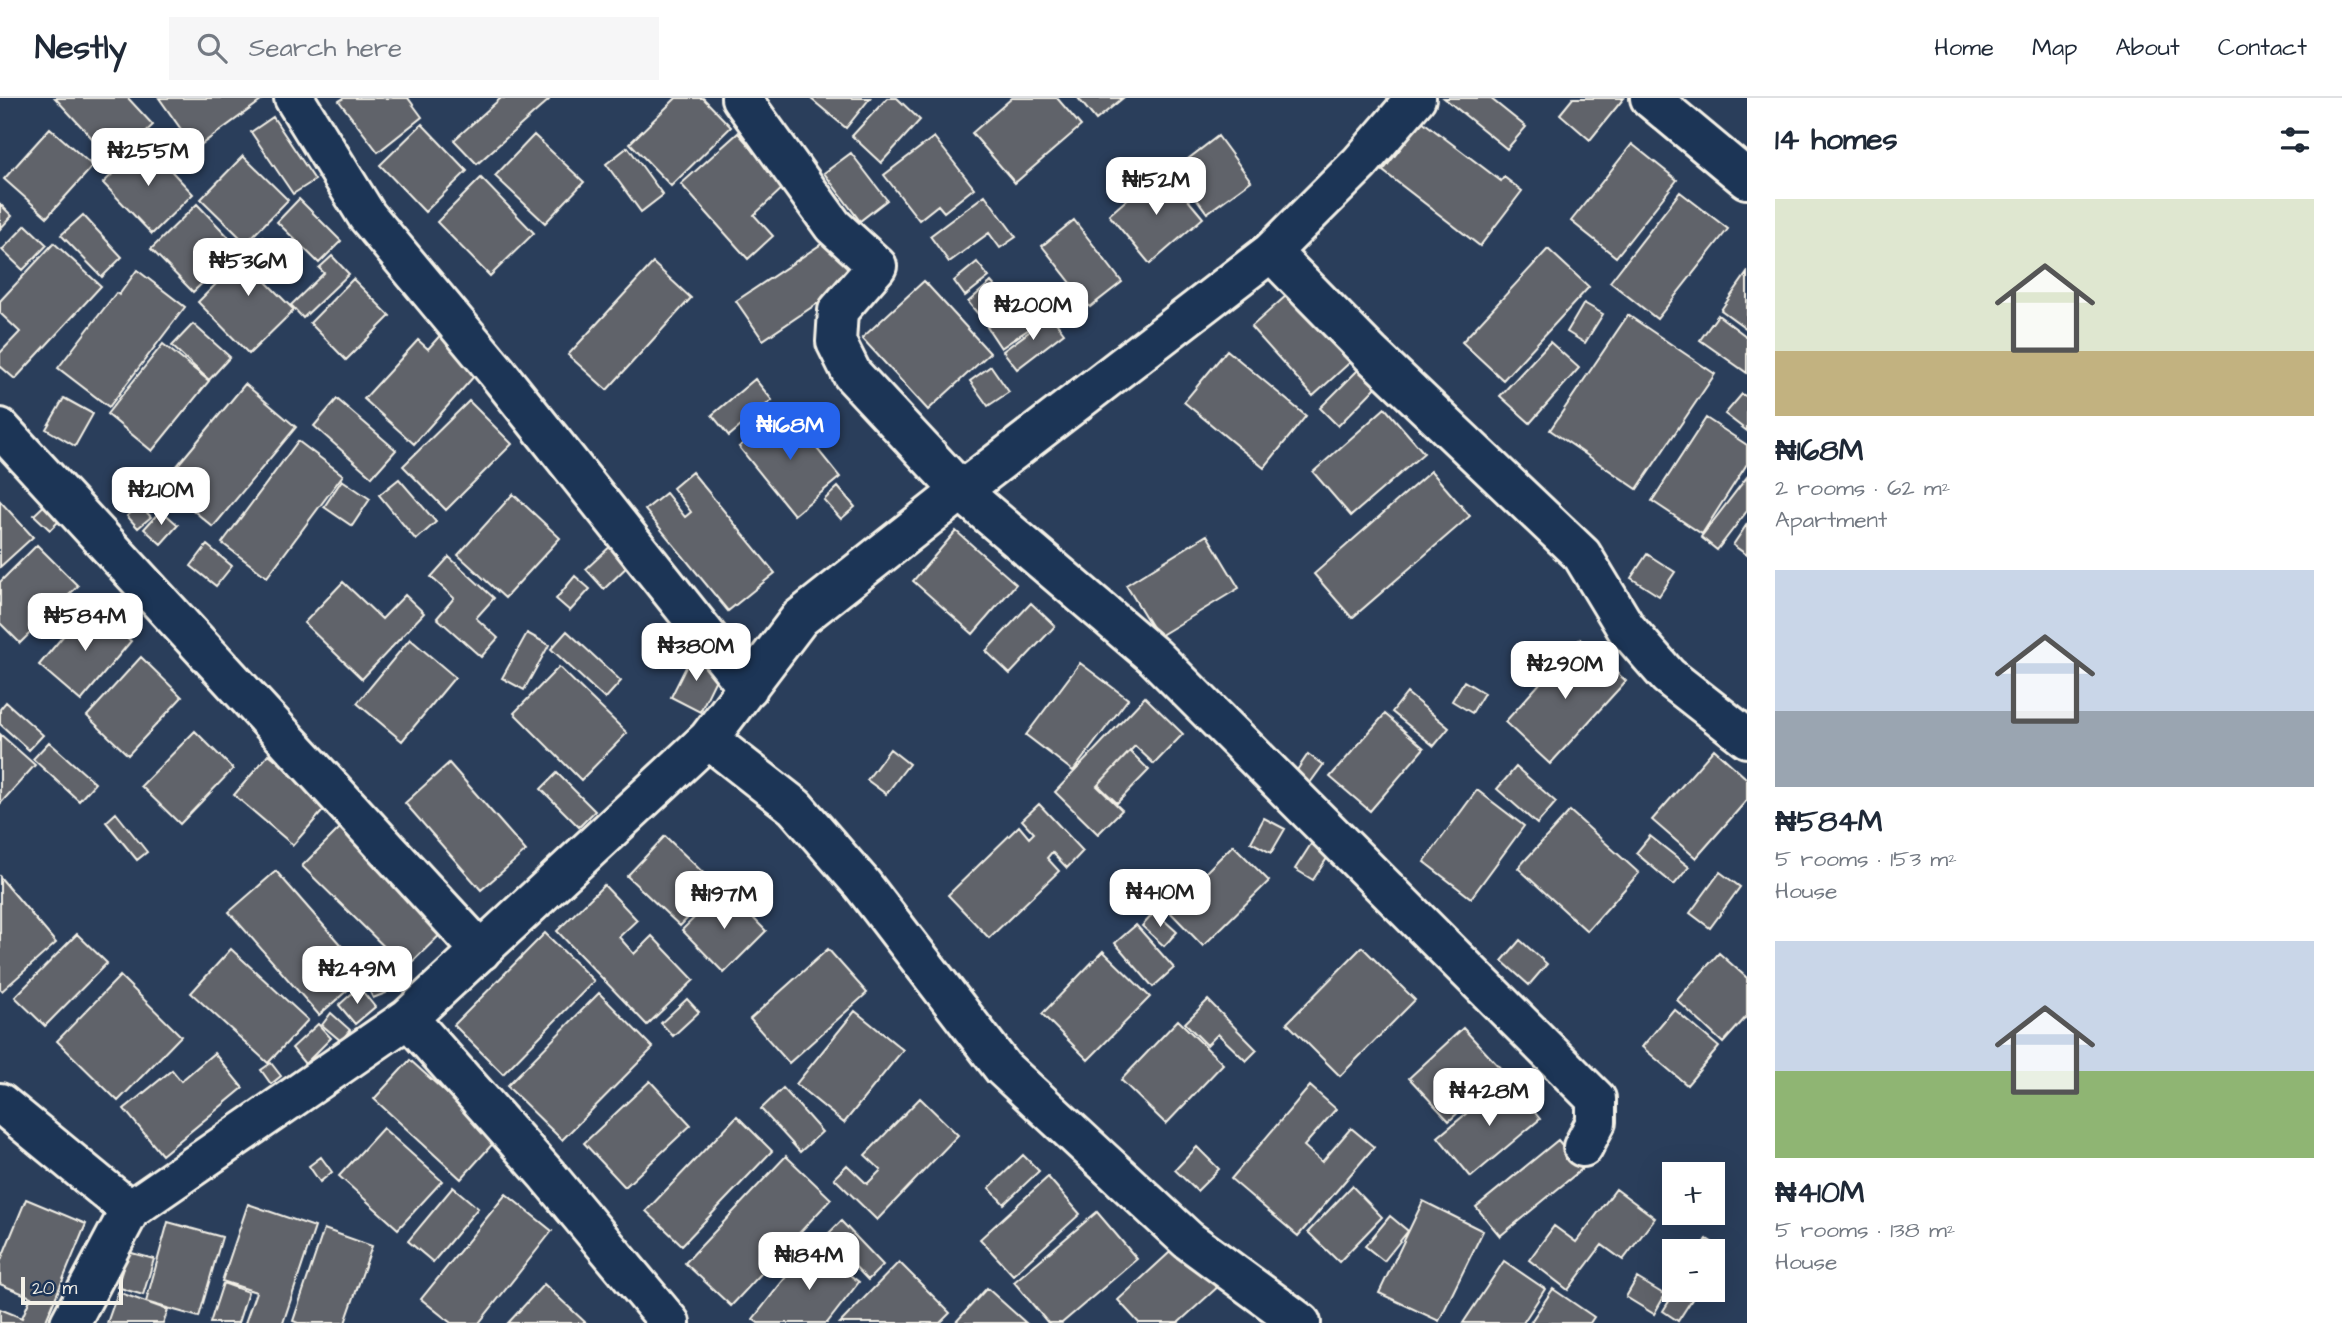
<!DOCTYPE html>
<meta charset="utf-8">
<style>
:root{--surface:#fff;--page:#f6f6f7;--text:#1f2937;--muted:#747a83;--line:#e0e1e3;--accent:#2563eb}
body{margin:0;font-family:"Architects Daughter",sans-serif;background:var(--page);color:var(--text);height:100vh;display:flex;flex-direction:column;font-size:26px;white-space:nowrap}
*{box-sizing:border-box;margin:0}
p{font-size:23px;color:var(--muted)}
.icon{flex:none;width:38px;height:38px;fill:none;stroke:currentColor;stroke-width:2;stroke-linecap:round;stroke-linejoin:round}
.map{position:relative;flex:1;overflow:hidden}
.panel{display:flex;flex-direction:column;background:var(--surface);width:595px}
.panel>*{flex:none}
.fabs{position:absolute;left:1662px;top:1064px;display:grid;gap:14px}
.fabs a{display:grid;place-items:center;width:63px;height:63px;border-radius:0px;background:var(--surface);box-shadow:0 7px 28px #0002;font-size:35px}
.scale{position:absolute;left:21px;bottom:18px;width:102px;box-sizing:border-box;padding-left:7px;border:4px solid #f4f1e8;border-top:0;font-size:19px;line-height:24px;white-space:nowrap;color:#f4f1e8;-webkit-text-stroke:5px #1d3557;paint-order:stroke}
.price{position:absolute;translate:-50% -60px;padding:0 16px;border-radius:14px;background:#fff;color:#222;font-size:23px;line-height:46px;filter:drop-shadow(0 2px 4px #0008)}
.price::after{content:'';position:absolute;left:50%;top:42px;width:21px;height:16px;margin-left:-10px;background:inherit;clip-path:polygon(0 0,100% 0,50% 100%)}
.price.current{background:var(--accent);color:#fff}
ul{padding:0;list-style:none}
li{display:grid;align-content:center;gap:14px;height:371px;padding:0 28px}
li span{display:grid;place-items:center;height:217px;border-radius:0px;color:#555}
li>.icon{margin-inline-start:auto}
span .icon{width:126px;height:126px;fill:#fffc;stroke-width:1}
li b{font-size:30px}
h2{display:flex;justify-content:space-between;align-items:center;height:84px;padding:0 28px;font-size:30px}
header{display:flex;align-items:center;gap:42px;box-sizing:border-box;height:98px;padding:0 35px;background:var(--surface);border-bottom:2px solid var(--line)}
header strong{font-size:33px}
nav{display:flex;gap:38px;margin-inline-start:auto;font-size:24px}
.search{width:490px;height:63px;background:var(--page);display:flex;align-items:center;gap:18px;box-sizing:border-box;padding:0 24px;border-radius:0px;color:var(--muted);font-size:26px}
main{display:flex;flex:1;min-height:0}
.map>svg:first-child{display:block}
</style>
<header>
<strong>Nestly</strong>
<div class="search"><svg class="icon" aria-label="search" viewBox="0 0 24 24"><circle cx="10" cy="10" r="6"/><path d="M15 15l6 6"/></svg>Search here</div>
<nav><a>Home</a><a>Map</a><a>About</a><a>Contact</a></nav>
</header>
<main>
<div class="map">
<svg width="1747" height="1225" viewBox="0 0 1747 1225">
<rect width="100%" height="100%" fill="#2a3e5b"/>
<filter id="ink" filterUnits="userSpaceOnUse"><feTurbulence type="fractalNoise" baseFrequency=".0143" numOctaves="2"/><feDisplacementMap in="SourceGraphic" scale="14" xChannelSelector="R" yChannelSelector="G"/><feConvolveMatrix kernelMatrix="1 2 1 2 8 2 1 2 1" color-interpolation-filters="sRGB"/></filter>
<g filter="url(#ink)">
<path fill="#60646b" stroke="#f4f1e8" stroke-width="2" d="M55,0H128L153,27L114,64Z
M159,0H265L195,51Z
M344,0H408L422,19L378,54L339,3Z
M501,0H547L549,2L477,66L454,42Z
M676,0H703L731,29L671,88L630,45Z
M810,0H870L846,30Z
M887,0H897L920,22L881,65L852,38Z
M1012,0H1057L1081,28L1015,85L972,35Z
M1078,0H1123L1096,22Z
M1444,0H1490L1526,29L1507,51Z
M1573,0H1624L1590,42L1560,16Z
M273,19L315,82L293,96L251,34Z
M1422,23L1501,83L1504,79L1522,93L1480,148L1383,73Z
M422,26L467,73L425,114L380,67Z
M50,30L93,68L47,119L4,81Z
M738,35L785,88L754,117L773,138L748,161L681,86Z
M534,37L584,84L545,125L495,78Z
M1218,38L1251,83L1207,115L1175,71Z
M934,39L974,90L944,114L938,107L919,122L884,77Z
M145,45L193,96L152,136L103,85Z
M1632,46L1677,82L1616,159L1571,123Z
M628,49L663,97L641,114L606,66Z
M851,55L887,102L860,123L824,75Z
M243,58L288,102L246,145L201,101Z
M1162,71L1203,120L1150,166L1109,117Z
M481,80L534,135L490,178L437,124Z
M1680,94L1728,131L1657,221L1610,184Z
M985,97L1016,139L1000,150L989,135L949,164L930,138Z
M299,101L341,143L319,165L277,124Z
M0,106L12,118L0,131Z
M197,106L239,150L193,194L151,151Z
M83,117L122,159L102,179L61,137Z
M1074,122L1122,184L1090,209L1042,148Z
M26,127L47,147L23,172L2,152Z
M263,139L283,159L262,180L294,212L249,256L198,204Z
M829,141L855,180L763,242L736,203Z
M54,145L101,188L15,281L0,268V255L20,234L0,215V203Z
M1548,151L1589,189L1503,282L1462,244Z
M332,158L349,176L303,220L291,207L324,175L319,170Z
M977,164L989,179L965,198L954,183Z
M653,165L691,200L607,292L568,257Z
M137,172L185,209L109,309L58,270L116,195L119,197Z
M1747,175V231L1721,212Z
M353,181L390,218L346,262L310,225Z
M924,183L990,255L928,312L862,240Z
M991,184L1007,202L984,223L968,204Z
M1296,189L1357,258L1313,298L1251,229Z
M1584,205L1603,216L1585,245L1567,234Z
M1015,211L1029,231L1001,250L987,229Z
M1628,217L1715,276L1637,391L1550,332Z
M1718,217L1747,239V275L1700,242Z
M1051,218L1064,235L1017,271L1003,253Z
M193,226L230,259L209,282L172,248Z
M444,233L483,268L414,346L364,301L418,242L428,251Z
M1550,244L1579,270L1530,325L1500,298Z
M163,246L209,283L152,353L107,316Z
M1227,252L1306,318L1264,370L1184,304Z
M1365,265L1382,283L1338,328L1320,310Z
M991,268L1009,294L988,308L970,283Z
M755,281L772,302L729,338L712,317Z
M245,286L296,329L213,429L162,386Z
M1742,296L1747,299V333L1725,316Z
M64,300L93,316L75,348L46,331Z
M337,301L396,352L372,379L314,328Z
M469,303L512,346L446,412L403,368Z
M1385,310L1424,355L1351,418L1313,374Z
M785,311L840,379L794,417L739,349Z
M1706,320L1747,347V366L1702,436L1652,403Z
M298,343L343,377L267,479L222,445Z
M1431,373L1470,418L1352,520L1314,476Z
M692,374L775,475L728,513L645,412L666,395L685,419L691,414L673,390Z
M1747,379V413L1717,452L1701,439Z
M399,381L436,424L416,442L379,397Z
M342,382L370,401L352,428L324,409Z
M838,389L855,409L841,421L824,402Z
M56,396L71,411L50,432L34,417Z
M513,396L560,440L505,500L458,457Z
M0,403L33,439L0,469Z
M140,407L151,419L138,430L127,418Z
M161,412L178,427L161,446L144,431Z
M1747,426V457L1733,447Z
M956,433L1016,486L973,536L913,483Z
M1207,437L1239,490L1158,539L1126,487Z
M615,444L633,463L604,491L586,471Z
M37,447L78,488L20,545L0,525V484Z
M207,447L232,468L216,488L191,468Z
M1647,456L1675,474L1659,498L1631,480Z
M449,459L494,500L476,520L498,540L481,559L437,520L454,500L431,479Z
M575,478L590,491L570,513L556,501Z
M343,484L382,521L405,497L424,515L362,581L304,525Z
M1031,505L1055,528L1010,576L986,553Z
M89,507L131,543L81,603L39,567Z
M567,533L621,583L605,601L551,551Z
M527,535L549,547L524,592L502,580Z
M410,541L455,579L402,643L357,605Z
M1580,541L1626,583L1550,666L1505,624Z
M692,557L721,571L700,614L671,599Z
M141,559L182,599L128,657L87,618Z
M1080,565L1128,601L1073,673L1026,637Z
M559,569L627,635L581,682L514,615Z
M1464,583L1484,595L1472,615L1452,603Z
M1407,595L1449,630L1434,648L1392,614Z
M1145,599L1183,636L1154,666L1135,648L1097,688L1122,712L1098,736L1055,694Z
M6,604L43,637L29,652L0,626V611Z
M1385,616L1424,650L1370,713L1330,679Z
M195,633L233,671L180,726L141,688Z
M0,636L35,667L0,706Z
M49,644L95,685L79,703L33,661Z
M890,651L909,666L886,696L867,682Z
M1714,651L1747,681V702L1696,760L1652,722Z
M1130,653L1149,672L1117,705L1098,687Z
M269,656L328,707L293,747L234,697Z
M1308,656L1323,667L1307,689L1293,678Z
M449,665L526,753L481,792L405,705Z
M1516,669L1556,704L1537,726L1497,691Z
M557,675L595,713L579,729L541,691Z
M1477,692L1524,728L1471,800L1424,764Z
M1039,706L1083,753L1067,770L1052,754L1047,760L1059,773L989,840L948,797L1019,728L1029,740L1034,735L1022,722Z
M1570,713L1639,775L1587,833L1518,770Z
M116,715L147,754L137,762L106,724Z
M1264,720L1285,731L1271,755L1251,744Z
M347,723L451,826L406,870L302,768Z
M665,738L718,789L680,828L627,778Z
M1650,738L1689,769L1674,787L1636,755Z
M1311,746L1329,757L1313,782L1295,771Z
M1233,747L1269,783L1203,848L1168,812Z
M276,773L366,876L319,917L229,814Z
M1720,774L1740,789L1710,830L1690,815Z
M0,779L56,845L2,893L0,891Z
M604,787L637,822L619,839L634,856L652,838L694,882L647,927L557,833Z
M724,790L766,833L724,875L682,832Z
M1155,814L1177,834L1164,848L1142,828Z
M1136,827L1174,870L1153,889L1115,845Z
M545,835L594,883L503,976L454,927Z
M77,836L107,865L45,928L15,899Z
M1520,842L1547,866L1529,887L1502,863Z
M1362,849L1415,902L1340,978L1287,925Z
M231,851L308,922L268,965L191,895Z
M828,851L867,895L789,965L750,921Z
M1103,853L1150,899L1088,962L1042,916Z
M1719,855L1747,880V918L1723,945L1677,902Z
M120,878L181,938L118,1003L57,943Z
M379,882L386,895L373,900L367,888Z
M359,889L375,909L355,926L339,907Z
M599,895L653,950L562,1042L507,988Z
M687,901L699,914L673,938L661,925Z
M1208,902L1257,952L1246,963L1218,936L1207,947L1185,925Z
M1674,911L1719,949L1687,987L1642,949Z
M855,913L903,952L844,1025L796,986Z
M331,915L350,932L341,943L322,927Z
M1178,922L1223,966L1166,1026L1121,982Z
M318,926L331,940L305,966L292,950Z
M1463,930L1503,973L1449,1023L1409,980Z
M214,955L243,990L162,1057L124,1011L172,972L181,983Z
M410,962L497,1041L461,1081L374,1001Z
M271,965L281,978L271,986L261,972Z
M1508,981L1540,1021L1471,1079L1438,1039Z
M650,983L691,1027L625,1089L584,1045Z
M1310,988L1336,1011L1304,1048L1322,1064L1351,1030L1374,1049L1298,1138L1231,1081Z
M783,990L822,1034L800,1054L761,1011Z
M920,1000L958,1037L877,1122L834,1080L847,1067L867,1086L881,1072L865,1057Z
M737,1018L772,1053L682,1147L646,1113Z
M383,1030L442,1083L398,1131L339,1078Z
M1558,1042L1582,1071L1500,1138L1476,1109Z
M1197,1049L1219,1071L1197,1093L1175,1072Z
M1023,1057L1039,1073L1004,1106L989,1090Z
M786,1058L831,1101L731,1208L685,1165Z
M321,1059L332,1074L320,1084L309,1068Z
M1048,1079L1080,1116L1013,1177L980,1141Z
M1352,1088L1382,1119L1339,1164L1308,1134Z
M453,1089L478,1110L433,1164L408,1143Z
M1616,1091L1655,1120L1623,1162L1602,1147L1568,1192L1529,1162L1554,1128L1576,1144Z
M506,1096L552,1133L479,1225H451L421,1201Z
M26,1101L86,1126L45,1225H0V1211L22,1220L31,1199L0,1186V1164Z
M1423,1103L1483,1133L1439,1223L1379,1195Z
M248,1106L315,1129L283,1225H245L256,1194L222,1183Z
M1097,1114L1137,1161L1062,1225H1048L1014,1184Z
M1390,1118L1408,1133L1384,1163L1365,1148Z
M841,1123L883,1167L868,1182L826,1138Z
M168,1124L222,1139L199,1219L146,1204Z
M324,1131L372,1148L345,1225H298L293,1223Z
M1707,1141L1723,1151L1713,1167V1153H1700Z
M1181,1144L1220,1187L1178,1225H1139L1118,1202Z
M811,1147L859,1184L827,1225H758L753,1221Z
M128,1154L154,1161L143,1197L117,1189Z
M1504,1163L1545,1191L1523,1225H1463Z
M899,1164L950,1215L940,1225H840Z
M1637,1180L1665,1197L1654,1216L1626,1199Z
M223,1185L248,1194L238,1225H210Z
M544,1186L586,1225H508Z
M987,1190L1026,1225H955Z
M1553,1191L1594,1219L1590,1225H1530Z
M1676,1192H1698L1678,1223L1663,1213Z
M118,1194L168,1212L163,1225H107Z"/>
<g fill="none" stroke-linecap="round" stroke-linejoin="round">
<g stroke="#f4f1e8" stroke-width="44">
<path id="minor" d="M294,0L367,118L496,273L748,590
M741,0L833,128L877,168L838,213L836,244L852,276L961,393L1155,559L1596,1001V1024L1583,1049
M1650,0L1747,81
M1271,154L1371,256L1582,457L1626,530L1668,578L1747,640
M0,330L481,853
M708,641L795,709L862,786L1003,970L1188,1142L1301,1225
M408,920L547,1077L670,1225
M0,1005L130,1112
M70,1225L130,1112L408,920L708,641L800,520L961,393L1271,154L1360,65L1416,0"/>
</g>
<use href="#minor" stroke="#1d3557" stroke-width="38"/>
</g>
</g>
</svg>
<div class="fabs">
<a>+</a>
<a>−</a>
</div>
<div class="scale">20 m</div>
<b class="price" style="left:148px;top:90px">₦255M</b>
<b class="price" style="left:1156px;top:119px">₦152M</b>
<b class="price" style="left:248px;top:200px">₦536M</b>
<b class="price" style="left:1033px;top:244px">₦200M</b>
<b class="price current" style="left:790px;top:364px">₦168M</b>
<b class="price" style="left:161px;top:429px">₦210M</b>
<b class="price" style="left:85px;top:555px">₦584M</b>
<b class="price" style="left:696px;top:585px">₦380M</b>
<b class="price" style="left:1565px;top:603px">₦290M</b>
<b class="price" style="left:1160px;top:831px">₦410M</b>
<b class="price" style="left:724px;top:833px">₦197M</b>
<b class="price" style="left:357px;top:908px">₦249M</b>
<b class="price" style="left:1489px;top:1030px">₦428M</b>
<b class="price" style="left:809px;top:1194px">₦184M</b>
</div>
<section class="panel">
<h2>14 homes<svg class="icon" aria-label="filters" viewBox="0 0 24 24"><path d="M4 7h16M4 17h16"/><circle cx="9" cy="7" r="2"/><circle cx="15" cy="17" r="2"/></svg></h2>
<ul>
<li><span style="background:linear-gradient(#dfe7d0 70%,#c2b280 0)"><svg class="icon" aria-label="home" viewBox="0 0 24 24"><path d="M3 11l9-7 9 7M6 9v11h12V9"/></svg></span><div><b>₦168M</b><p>2 rooms · 62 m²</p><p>Apartment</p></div></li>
<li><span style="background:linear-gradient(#c9d6e8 65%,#9aa5b1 0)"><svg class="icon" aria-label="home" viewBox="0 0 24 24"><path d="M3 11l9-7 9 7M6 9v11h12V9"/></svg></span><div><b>₦584M</b><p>5 rooms · 153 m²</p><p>House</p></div></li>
<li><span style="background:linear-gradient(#c9d6e8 60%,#8fb573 0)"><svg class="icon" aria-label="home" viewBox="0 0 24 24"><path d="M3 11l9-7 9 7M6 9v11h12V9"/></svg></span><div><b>₦410M</b><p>5 rooms · 138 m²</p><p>House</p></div></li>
</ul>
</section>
</main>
